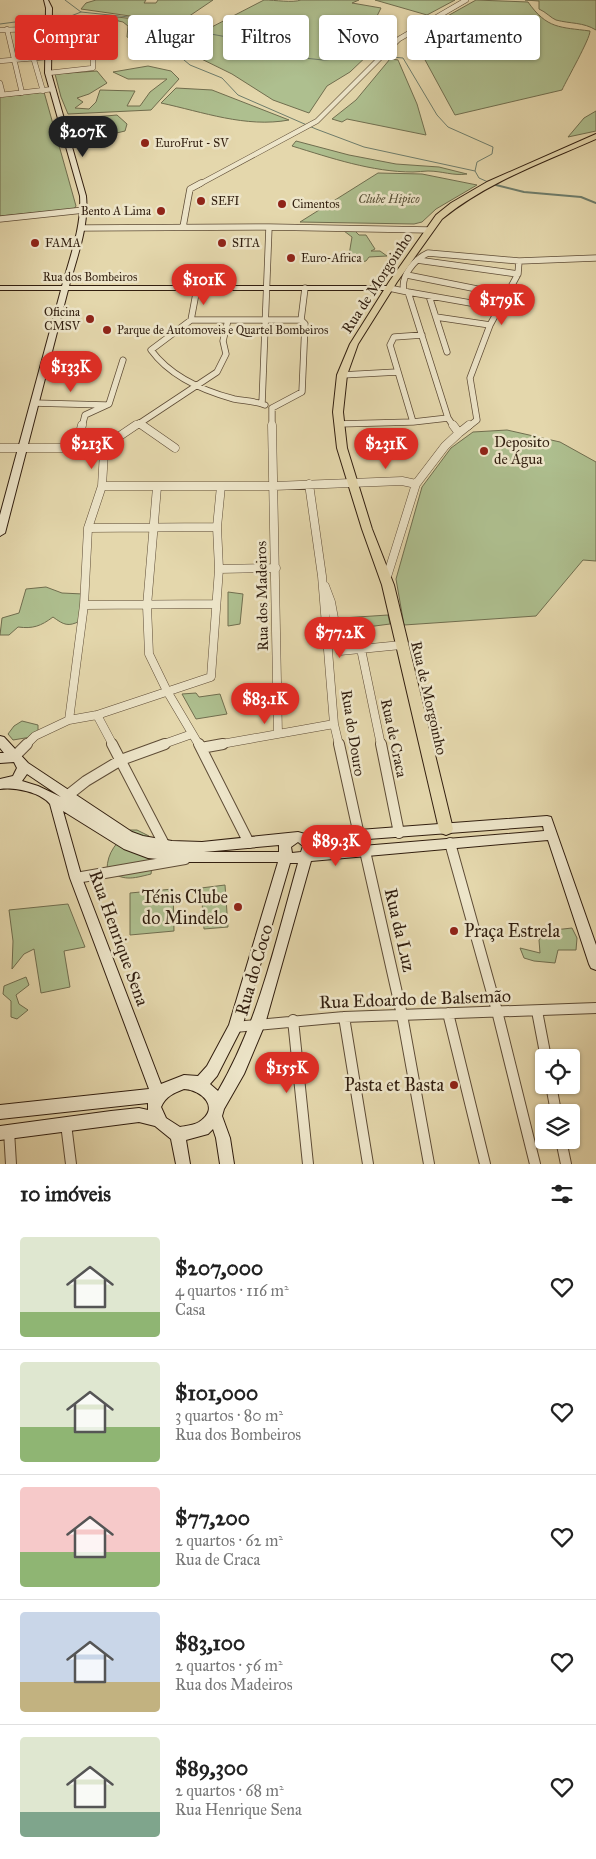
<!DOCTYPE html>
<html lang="pt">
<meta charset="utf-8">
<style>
:root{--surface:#fff;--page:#f6f6f6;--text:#222;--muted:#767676;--line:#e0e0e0;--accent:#d93025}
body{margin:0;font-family:"IM FELL Great Primer",serif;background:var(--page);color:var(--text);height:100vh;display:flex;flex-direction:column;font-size:19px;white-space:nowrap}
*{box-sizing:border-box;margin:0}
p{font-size:16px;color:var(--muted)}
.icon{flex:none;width:28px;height:28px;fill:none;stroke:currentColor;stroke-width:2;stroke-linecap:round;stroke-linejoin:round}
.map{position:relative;height:1164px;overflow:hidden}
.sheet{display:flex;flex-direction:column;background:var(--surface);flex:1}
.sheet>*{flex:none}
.top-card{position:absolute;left:15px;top:15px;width:566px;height:45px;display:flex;gap:10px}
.fabs{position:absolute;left:535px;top:1049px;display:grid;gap:10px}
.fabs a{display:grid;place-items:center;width:45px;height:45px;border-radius:5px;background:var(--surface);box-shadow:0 1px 4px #0004;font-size:25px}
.price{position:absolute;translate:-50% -42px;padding:0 11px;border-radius:18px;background:var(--accent);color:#fff;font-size:16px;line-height:32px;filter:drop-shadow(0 1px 2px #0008)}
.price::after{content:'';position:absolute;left:50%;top:30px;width:15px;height:11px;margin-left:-8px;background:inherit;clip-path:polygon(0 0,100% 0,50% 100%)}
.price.active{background:#222;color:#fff}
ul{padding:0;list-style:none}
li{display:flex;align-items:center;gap:15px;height:125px;padding:0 20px}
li+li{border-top:1px solid var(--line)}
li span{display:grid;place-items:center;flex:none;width:140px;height:100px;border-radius:5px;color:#555}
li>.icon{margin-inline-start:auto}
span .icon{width:60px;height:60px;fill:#fffc;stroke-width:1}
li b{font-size:21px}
h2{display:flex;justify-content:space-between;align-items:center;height:60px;padding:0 20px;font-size:21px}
.chip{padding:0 18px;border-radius:5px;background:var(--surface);box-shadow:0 1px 4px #0004;font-size:18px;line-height:45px}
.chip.active{background:var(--accent);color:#fff}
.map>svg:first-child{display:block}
</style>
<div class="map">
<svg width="596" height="1164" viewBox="0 0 596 1164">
<rect width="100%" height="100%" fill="#e4d7ac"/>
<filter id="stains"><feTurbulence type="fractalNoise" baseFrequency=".004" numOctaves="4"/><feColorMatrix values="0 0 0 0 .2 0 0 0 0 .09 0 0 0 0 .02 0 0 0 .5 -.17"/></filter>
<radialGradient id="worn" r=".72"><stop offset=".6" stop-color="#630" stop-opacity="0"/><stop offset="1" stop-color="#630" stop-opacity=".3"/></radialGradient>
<path fill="#aebf8f" stroke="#706e4f" d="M96,0H146L144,3H156L158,0H213L179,23L81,9L86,3Z
M264,0C276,0 292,3 301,0H359L352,3L381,8L377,16L387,33L371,52L350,72L327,86L309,113L273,100L232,74L175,46Z
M375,0H455L427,15Z
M476,0L528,2C547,29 560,27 590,31C590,39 567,79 562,90L455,115L412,36Z
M525,0H596V30C583,22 571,24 556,20C551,18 546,12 539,9V1Z
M108,16L162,22L176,26L166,28L162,26L160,29L167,32C154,38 141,53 129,50L132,46L129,42L131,39L127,37L128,26L123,22L105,18Z
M87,26V35H84V40L55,41L57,28Z
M390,59L398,60L417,104L426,135L347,119L342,122L332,119L356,100Z
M148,66L171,71L179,79L151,110L68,114L61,97L55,74L97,71L107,83L89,94L77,98L83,102L75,108L89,109L96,102L100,90L135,91L127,106H140L150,92L167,79H128L113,72Z
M176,88L212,90L289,120C246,128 203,112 161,103Z
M44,92L76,206L74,209L0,216V97Z
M596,111V131L568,137L584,118Z
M117,115L127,124L125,131L87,140L83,118Z
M296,141L349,155L396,164L439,167L467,174C453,176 442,171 428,171C423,171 418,172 413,172C372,172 331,158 292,146Z
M378,173L422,174L477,185L436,209L422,222L414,224L300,222Z
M344,231H355L359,235H366L375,249L371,251H380L387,256L369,257L366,261L361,262L349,255L352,237Z
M507,430L560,442L596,462V561L583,560L536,616L404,625L396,579L422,487L451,448L473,432Z
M46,587L62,593L83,594L80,621C68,627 64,625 53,617C41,626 33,629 18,627L9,635H0L2,618L19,613L26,589Z
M228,592L243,594L240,624L228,626Z
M388,615L390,624L344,630L342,618Z
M196,693L199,697L220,694L227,714L196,719L182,694Z
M22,721L38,725V731L31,737L13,740L8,734L14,726Z
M130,830H137L149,836L145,853L152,866L151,874C131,879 124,881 107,870C107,852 117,842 130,830Z
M225,885L228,927L204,929L201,888Z
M173,889L174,931L130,935V893Z
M68,904L85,947L64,951L70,987L41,993L34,949L24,954L12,969L13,941L9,910Z
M572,928L577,938L576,950H558L555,963L534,961L524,958L520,948L540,953L539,940L545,931Z
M26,977L29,985L16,995L19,1004L28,1010L17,1019L11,1017V1001L3,994L4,986Z"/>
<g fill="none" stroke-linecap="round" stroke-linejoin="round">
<path stroke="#6d7c6b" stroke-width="1" d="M65,0L81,12L158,20L195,31L243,40L304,58L323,60L380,56L403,58L437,115L448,127L493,147L492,154L477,162L475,171L479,178L488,182
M53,17L71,16L81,12
M150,20C171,30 174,31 178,55L190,65L222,78L238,95L316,129L364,147L475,171
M0,24L45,18"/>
<path stroke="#6d7c6b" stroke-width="2" d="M496,185L524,192L581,197L596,203"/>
<g stroke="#5e4c36" stroke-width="5.5">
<path id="street-far3" d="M7,29L22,93
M25,29L43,91
M0,30L34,29L48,32
M0,61L48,57
M48,73L93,68L94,25
M0,83L3,95
M0,95L53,89
M198,185L317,121L399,39L466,0"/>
</g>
<g stroke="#5e4c36" stroke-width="7">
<path id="street-far2" d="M0,219L84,210
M183,227L190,189L201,183
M269,227L429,230
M81,228L269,227L262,404
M417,260L518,274
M407,275L507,295
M389,288L408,292L448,418L454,427
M404,291C400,276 415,259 428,253L519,261
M408,292L499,308
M429,296L447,352
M436,317L490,325
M191,320L197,288
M342,375L397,372
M34,403L105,405
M265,405C255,401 245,401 234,399C204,391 170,376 151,350L191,320H301
M272,408V427
M272,408L302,392L305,324L301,320L305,288
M413,422L390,345L394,337L422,335
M139,423L144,427
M338,424L413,422L448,418
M82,427L85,415L109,404L123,360
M134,427L217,372L226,354L223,341L228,320
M468,427L477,420L470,378L490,325L518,274L519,261L596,258"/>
</g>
<g stroke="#5e4c36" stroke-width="9">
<path id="street-far1" d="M142,425L175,448
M272,425L278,734
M459,433L469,425
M0,448H102L136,425
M76,448L82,425
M309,484L322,576L334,724L339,745
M102,486H274L402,481L416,484
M157,487L147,606L149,654L167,691L199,745
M88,528L217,527
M219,569L276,568
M386,580L416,484L445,446L459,433L453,425
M325,586L331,602L340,651L401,645
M84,605L216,604
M361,649L381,745
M97,715L113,745
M69,720L84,605L88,528L102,486L104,452L102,448
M26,745L35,736L69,720L97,715L211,677L219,569L217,527L221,486
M161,745L192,734
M216,745L334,724"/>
</g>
<g stroke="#5e4c36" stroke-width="12">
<path id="street" d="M112,744L165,846
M199,744L249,843
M339,744L359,835
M381,744L399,833
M201,748L223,744
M14,757L27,744
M67,796L86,781L121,760L165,744
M450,843L497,1011L535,1164
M365,851L402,1015L429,1164
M76,878L185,859
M537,1011L546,1058
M448,1013L485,1164
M344,1017L368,1164
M293,1020L308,1164
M235,1027L344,1017L596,1008
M551,1085L556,1112
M66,1124L71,1164
M9,1131L11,1164
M561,1140L566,1164"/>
</g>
<g stroke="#311e0f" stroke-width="2">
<path id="secondary" d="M44,0H48L52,8L51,73L86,196C89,226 77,257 69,286H389L393,288L389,290H68L5,533L0,536V515L61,290H0V286H62C70,257 82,226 80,196L45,73L46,8Z
M0,736L4,737L28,763L132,832L143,836L172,841L202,842L298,832L305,834L547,816L551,817L596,945V970L591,968L589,964L548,840L311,861L265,1024L244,1074L224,1109L222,1116L230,1138L234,1164H220L216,1138L213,1129L208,1134L186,1140L190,1164H176L171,1139L155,1126L139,1122L0,1140V1126L111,1111L139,1108L148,1110V1103L0,1119V1105L149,1089L70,878L50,804C40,792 15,787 0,789V779L13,776L17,768L14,762L0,763V753H4L0,748ZM27,774L61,797L38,786L22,781ZM63,811L124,849L148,858L186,862H278L229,1025L207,1066L198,1076L184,1075L161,1084L82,878ZM543,826L544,831L314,850V843ZM298,842L303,846L301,852L292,853L291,847ZM279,845V852H204ZM290,863H298C276,940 259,1021 218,1091L210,1084L217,1076L242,1027ZM184,1089C202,1090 221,1108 199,1122C194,1125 185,1126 180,1127L166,1118L161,1107C166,1096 174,1093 184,1089Z"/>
</g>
<g stroke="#311e0f" stroke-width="2">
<path id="primary" d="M596,134V139C544,162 487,182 442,219L397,282L358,344L347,375L343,412L347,448L372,529L394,585L453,829L451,833L446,835L441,833L439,829L382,585L362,529L337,448L333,412L337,375L350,344L389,282L436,215L451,203L487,182Z"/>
</g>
<use href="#street-far3" stroke="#ede5c9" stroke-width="4.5"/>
<use href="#street-far2" stroke="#ede5c9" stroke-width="5.5"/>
<use href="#street-far1" stroke="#ede5c9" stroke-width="8"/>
<use href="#street" stroke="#ede5c9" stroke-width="10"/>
<use href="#secondary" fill="#ede5c9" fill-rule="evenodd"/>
<use href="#primary" fill="#e4d7ac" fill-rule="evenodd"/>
</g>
<g fill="#8f2418" stroke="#ede5c9" stroke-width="2">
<circle cx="145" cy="143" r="5"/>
<circle cx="201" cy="201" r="5"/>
<circle cx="282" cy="204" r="5"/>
<circle cx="161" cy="211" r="5"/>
<circle cx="35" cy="243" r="5"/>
<circle cx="222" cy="243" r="5"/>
<circle cx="291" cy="258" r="5"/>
<circle cx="90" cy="319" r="5"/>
<circle cx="107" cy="330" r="5"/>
<circle cx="484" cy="451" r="5"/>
<circle cx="238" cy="907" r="5"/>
<circle cx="454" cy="931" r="5"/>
<circle cx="454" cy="1085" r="5"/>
</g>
<g text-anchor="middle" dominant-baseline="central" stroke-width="5" stroke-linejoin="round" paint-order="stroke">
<g font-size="12" fill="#311e0f" stroke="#ede5c9" text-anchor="start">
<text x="155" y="143">EuroFrut - SV</text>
<text x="211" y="201">SEFI</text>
<text x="292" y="204">Cimentos</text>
<text x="151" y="211" text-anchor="end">Bento A Lima</text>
<text x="45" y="243">FAMA</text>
<text x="232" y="243">SITA</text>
<text x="301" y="258">Euro-Africa</text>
<text x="80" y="312" text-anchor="end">Oficina<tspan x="80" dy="14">CMSV</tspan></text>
<text x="117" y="330">Parque de Automoveis e Quartel Bombeiros</text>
</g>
<g font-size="12" font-style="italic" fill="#564e35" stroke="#ede5c9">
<text x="389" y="199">Clube Hipico</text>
</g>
<g font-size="12" fill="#311e0f" stroke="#ede5c9">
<text x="90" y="277">Rua dos Bombeiros</text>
</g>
<g font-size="15" fill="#311e0f" stroke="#ede5c9">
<text transform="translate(377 283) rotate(-57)">Rua de Morgoinho</text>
<text transform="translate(262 596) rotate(-91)">Rua dos Madeiros</text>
<text transform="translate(429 698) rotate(77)">Rua de Morgoinho</text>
<text transform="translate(353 733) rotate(81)">Rua do Douro</text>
<text transform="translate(394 738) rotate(78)">Rua de Craca</text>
</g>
<g font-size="15" fill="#311e0f" stroke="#ede5c9" text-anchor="start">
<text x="494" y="442">Deposito<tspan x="494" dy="17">de Água</tspan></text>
</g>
<g font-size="18" fill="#311e0f" stroke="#ede5c9" text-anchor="end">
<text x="228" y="897">Ténis Clube<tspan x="228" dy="21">do Mindelo</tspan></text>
<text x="464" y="931" text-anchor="start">Praça Estrela</text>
<text x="444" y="1085">Pasta et Basta</text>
</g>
<g font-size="18" fill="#311e0f" stroke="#ede5c9">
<text transform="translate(400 930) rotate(77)">Rua da Luz</text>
<text transform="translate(119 938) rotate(70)">Rua Henrique Sena</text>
<text transform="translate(254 970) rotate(-74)">Rua do Coco</text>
<text transform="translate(415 999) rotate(-2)">Rua Edoardo de Balsemão</text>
</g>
</g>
<rect width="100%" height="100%" filter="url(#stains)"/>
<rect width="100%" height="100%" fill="url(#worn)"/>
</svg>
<div class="fabs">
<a><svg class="icon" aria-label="locate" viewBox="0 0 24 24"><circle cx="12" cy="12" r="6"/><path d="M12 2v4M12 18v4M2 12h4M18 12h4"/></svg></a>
<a><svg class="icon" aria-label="layers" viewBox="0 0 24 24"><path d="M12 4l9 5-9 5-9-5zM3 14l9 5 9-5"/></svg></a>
</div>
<b class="price active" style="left:83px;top:158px">$207K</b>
<b class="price" style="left:204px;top:306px">$101K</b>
<b class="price" style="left:502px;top:326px">$179K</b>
<b class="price" style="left:71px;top:393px">$133K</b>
<b class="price" style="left:92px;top:470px">$213K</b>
<b class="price" style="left:386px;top:470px">$231K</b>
<b class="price" style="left:340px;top:659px">$77.2K</b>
<b class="price" style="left:265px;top:725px">$83.1K</b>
<b class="price" style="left:336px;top:867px">$89.3K</b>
<b class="price" style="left:287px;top:1094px">$155K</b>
<div class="top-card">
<a class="chip active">Comprar</a>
<a class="chip">Alugar</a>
<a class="chip">Filtros</a>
<a class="chip">Novo</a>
<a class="chip">Apartamento</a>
</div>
</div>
<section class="sheet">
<h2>10 imóveis<svg class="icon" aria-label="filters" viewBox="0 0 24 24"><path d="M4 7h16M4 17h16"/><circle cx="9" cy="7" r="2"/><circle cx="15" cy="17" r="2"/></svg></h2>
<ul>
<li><span style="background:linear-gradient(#dfe7d0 75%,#8fb573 0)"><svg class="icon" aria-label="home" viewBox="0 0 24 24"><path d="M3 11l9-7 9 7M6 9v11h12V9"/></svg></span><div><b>$207,000</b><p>4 quartos · 116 m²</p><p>Casa</p></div><svg class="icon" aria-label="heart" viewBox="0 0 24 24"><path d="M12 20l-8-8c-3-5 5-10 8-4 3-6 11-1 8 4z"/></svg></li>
<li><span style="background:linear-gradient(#dfe7d0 65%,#8fb573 0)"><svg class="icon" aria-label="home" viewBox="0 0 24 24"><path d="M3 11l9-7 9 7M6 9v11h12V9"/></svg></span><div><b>$101,000</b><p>3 quartos · 80 m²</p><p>Rua dos Bombeiros</p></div><svg class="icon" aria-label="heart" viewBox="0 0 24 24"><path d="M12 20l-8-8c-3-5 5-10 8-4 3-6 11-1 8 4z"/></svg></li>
<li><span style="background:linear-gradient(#f6c9c9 65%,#8fb573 0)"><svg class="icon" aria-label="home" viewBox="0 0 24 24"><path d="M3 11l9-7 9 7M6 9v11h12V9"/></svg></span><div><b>$77,200</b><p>2 quartos · 62 m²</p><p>Rua de Craca</p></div><svg class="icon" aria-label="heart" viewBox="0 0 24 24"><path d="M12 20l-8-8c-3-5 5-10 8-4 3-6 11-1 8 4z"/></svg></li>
<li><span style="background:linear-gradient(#c9d6e8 70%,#c2b280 0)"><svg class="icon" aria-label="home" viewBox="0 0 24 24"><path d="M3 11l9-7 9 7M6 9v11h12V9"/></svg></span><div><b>$83,100</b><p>2 quartos · 56 m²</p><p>Rua dos Madeiros</p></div><svg class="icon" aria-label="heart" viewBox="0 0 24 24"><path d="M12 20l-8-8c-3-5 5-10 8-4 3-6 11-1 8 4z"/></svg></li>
<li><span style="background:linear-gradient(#dfe7d0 75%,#7fa58c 0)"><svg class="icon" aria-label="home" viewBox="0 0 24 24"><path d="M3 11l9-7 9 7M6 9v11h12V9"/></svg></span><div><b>$89,300</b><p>2 quartos · 68 m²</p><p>Rua Henrique Sena</p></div><svg class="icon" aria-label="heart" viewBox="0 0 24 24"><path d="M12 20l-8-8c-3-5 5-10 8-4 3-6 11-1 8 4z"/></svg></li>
</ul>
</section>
